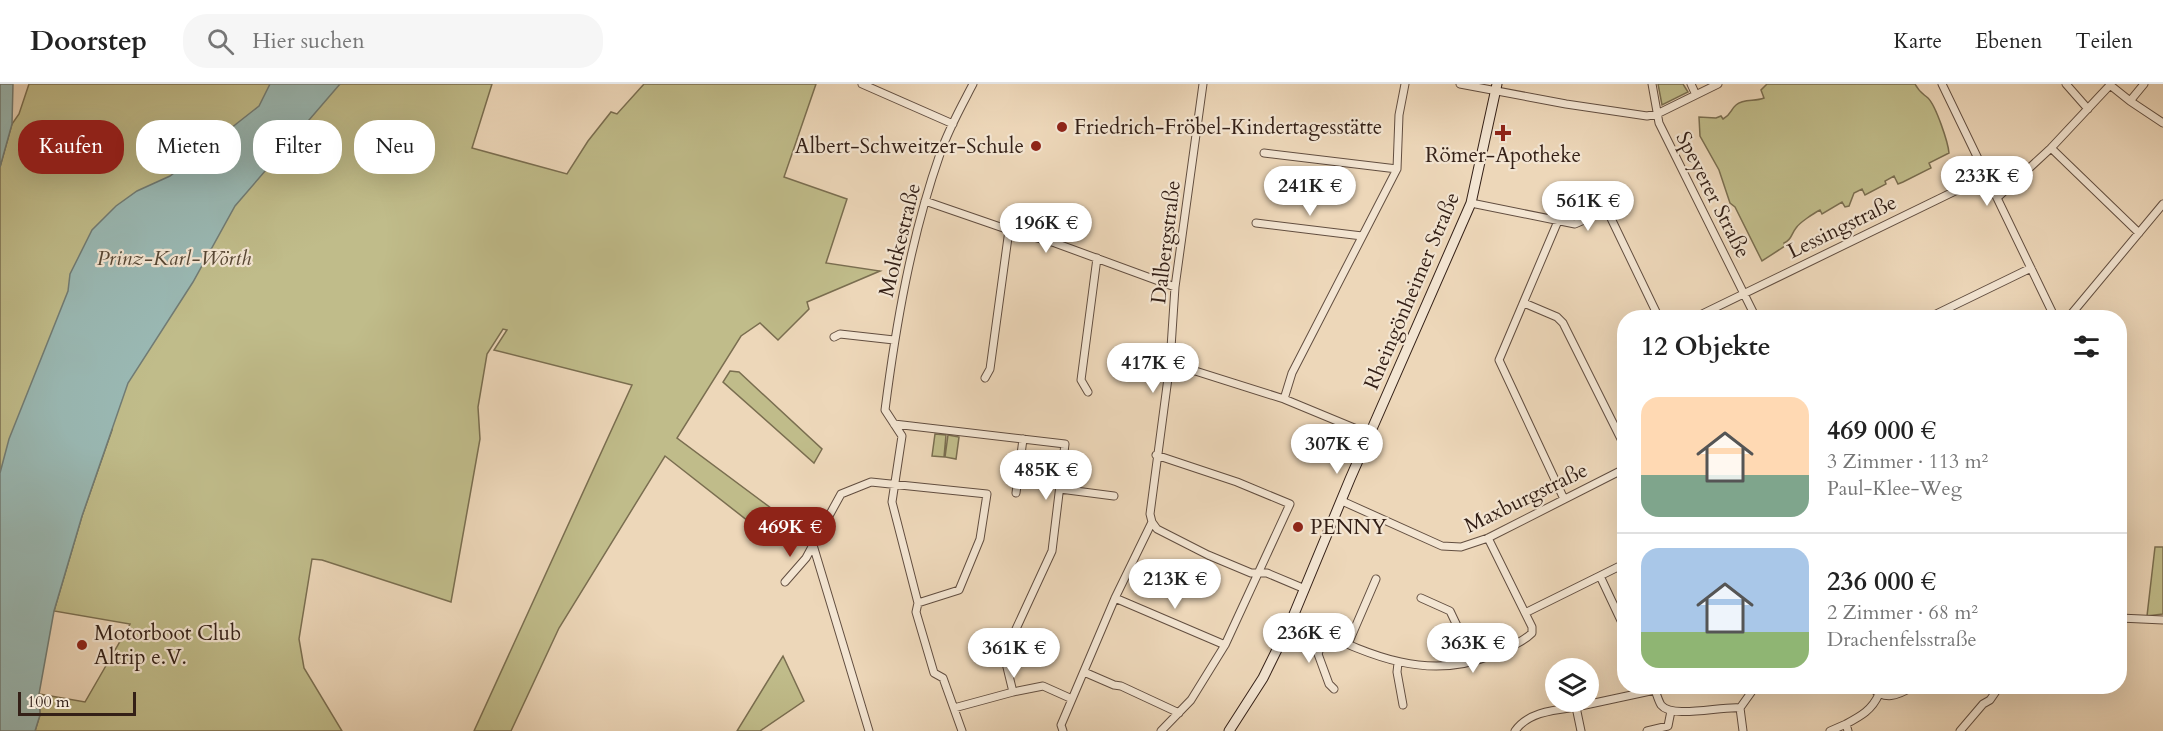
<!DOCTYPE html>
<html lang="de">
<meta charset="utf-8">
<style>
:root{--surface:#fff;--page:#f6f6f6;--text:#222;--muted:#767676;--line:#e0e0e0;--accent:#8f2418}
body{margin:0;font-family:Cardo,serif;background:var(--page);color:var(--text);height:100vh;display:flex;flex-direction:column;font-size:22px;white-space:nowrap}
*{box-sizing:border-box;margin:0}
p{font-size:20px;color:var(--muted)}
.icon{flex:none;width:33px;height:33px;fill:none;stroke:currentColor;stroke-width:2;stroke-linecap:round;stroke-linejoin:round}
.map{position:relative;flex:1;overflow:hidden}
.panel{position:absolute;left:1617px;top:226px;width:510px;height:384px;display:flex;flex-direction:column;background:var(--surface);border-radius:24px;box-shadow:0 6px 24px #0002}
.panel>*{flex:none}
.banner{position:absolute;left:18px;top:36px;width:570px;height:54px;display:flex;gap:12px}
.tools{position:absolute;left:1545px;top:574px;display:grid;gap:12px}
.tools a{display:grid;place-items:center;width:54px;height:54px;border-radius:50%;background:var(--surface);box-shadow:0 6px 24px #0002;font-size:30px}
.scale{position:absolute;left:18px;bottom:15px;width:118px;box-sizing:border-box;padding-left:6px;border:3px solid #342017;border-top:0;font-size:16px;line-height:21px;white-space:nowrap;color:#342017;-webkit-text-stroke:4px #f3e5d2;paint-order:stroke}
.price{position:absolute;translate:-50% -51px;padding:0 14px;border-radius:21px;background:#fff;color:#222;font-size:20px;line-height:39px;filter:drop-shadow(0 2px 3px #0008)}
.price::after{content:'';position:absolute;left:50%;top:36px;width:18px;height:14px;margin-left:-9px;background:inherit;clip-path:polygon(0 0,100% 0,50% 100%)}
.price.active{background:var(--accent);color:#fff}
ul{padding:0;list-style:none}
li{display:flex;align-items:center;gap:18px;height:150px;padding:0 24px}
li+li{border-top:2px solid var(--line)}
li span{display:grid;place-items:center;flex:none;width:168px;height:120px;border-radius:18px;color:#555}
li>.icon{margin-inline-start:auto}
span .icon{width:72px;height:72px;fill:#fffc;stroke-width:1}
li b{font-size:26px}
h2{display:flex;justify-content:space-between;align-items:center;height:72px;padding:0 24px;font-size:26px}
.tag{padding:0 21px;border-radius:24px;background:var(--surface);box-shadow:0 6px 24px #0002;font-size:21px;line-height:54px}
.tag.active{background:var(--accent);color:#fff}
header{display:flex;align-items:center;gap:36px;box-sizing:border-box;height:84px;padding:0 30px;background:var(--surface);border-bottom:2px solid var(--line)}
header strong{font-size:28px}
nav{display:flex;gap:33px;margin-inline-start:auto;font-size:21px}
.search{width:420px;height:54px;background:var(--page);display:flex;align-items:center;gap:15px;box-sizing:border-box;padding:0 21px;border-radius:24px;color:var(--muted);font-size:22px}
.map>svg:first-child{display:block}
</style>
<header>
<strong>Doorstep</strong>
<div class="search"><svg class="icon" aria-label="search" viewBox="0 0 24 24"><circle cx="10" cy="10" r="6"/><path d="M15 15l6 6"/></svg>Hier suchen</div>
<nav><a>Karte</a><a>Ebenen</a><a>Teilen</a></nav>
</header>
<div class="map">
<svg width="2163" height="647" viewBox="0 0 2163 647">
<rect width="100%" height="100%" fill="#edd7b9"/>
<filter id="stains"><feTurbulence type="fractalNoise" baseFrequency=".00333" numOctaves="4"/><feColorMatrix values="0 0 0 0 .2 0 0 0 0 .09 0 0 0 0 .02 0 0 0 .5 -.17"/></filter>
<radialGradient id="worn" r=".72"><stop offset=".6" stop-color="#630" stop-opacity="0"/><stop offset="1" stop-color="#630" stop-opacity=".3"/></radialGradient>
<path fill="#c0bc8a" stroke="#7a6e50" stroke-width="1.5" d="M29,0H492L472,64L567,90L588,57L611,28L617,30L644,0H816L784,93L847,115L826,179L880,187L807,218L809,225L778,256L760,239L741,252L677,354L783,433L771,455L665,372L559,544L511,647H474L632,301L494,266L507,246L503,245L487,270L478,323L480,355L451,518L322,476L312,475L299,555L304,584L342,647H35L40,631L39,610L85,618L130,540L54,527L82,432L112,346L0,389V83L12,40L19,30Z
M1658,0H1683L1688,8L1662,21Z
M1767,0H1915C1919,8 1922,9 1928,14C1936,22 1948,58 1949,69L1929,79L1931,84L1903,98L1898,100L1894,92L1885,97L1886,100L1865,111L1862,105L1854,109L1849,122L1845,123L1842,118L1822,130L1820,126C1814,129 1799,139 1796,144C1791,150 1792,156 1784,159L1785,162L1762,177L1735,123L1730,119L1719,86L1700,52L1699,33L1716,34L1721,32L1723,35C1732,30 1730,26 1736,21C1744,14 1755,18 1764,14L1761,6Z
M730,287L739,288L822,365L814,379L723,298Z
M935,350L946,351L944,373L932,372Z
M948,351L959,353L956,375L945,373Z
M2155,463H2163V530L2147,532Z
M783,572L804,617L760,647H737Z"/>
<path fill="#9ab9b4" stroke="#717c75" stroke-width="1.5" d="M0,0H13L12,40L0,83Z
M270,0H340L235,122L193,198L128,299L82,432L54,527L39,610L40,631L35,647H0V389L9,355L68,207L70,190L92,146L116,122L137,107L170,92L259,22Z"/>
<g fill="none" stroke-linecap="round" stroke-linejoin="round">
<g stroke="#624e40" stroke-width="9">
<path id="street" d="M862,0L953,40
M1203,0L1175,203L1170,279L1150,430L1152,438L1157,445L1208,471L1251,489H1267L1305,505
M1460,0L1566,20L1647,32L1657,30L1718,0
M1652,0L1659,39L1756,234
M1691,0L1696,11
M1942,0L2055,234
M2066,0L2088,25
M2110,1L2130,17L2144,0
M2130,17L2163,39
M2051,64L2139,149
M1264,69L1397,85
M1997,114L2051,64L2111,0
M925,117L1009,146L1055,159L1175,203
M1471,119L1575,140L1607,126L1659,234
M1558,137L1499,276L1564,415
M1256,139L1362,152
M1524,219L1557,233L1563,239L1624,361
M1694,234L1986,92
M1928,234L2031,184
M2068,234L2163,120
M834,253L840,250L894,256
M1170,279L1284,315L1371,351
M985,294L990,285L1009,146
M1088,308L1081,296L1097,174
M1284,315L1292,289L1397,85L1399,31L1405,0
M894,340L1065,360L1052,467L1004,571L1013,608
M1156,371L1237,398L1290,420L1225,561L1191,616L1161,647
M1060,405L1114,412
M1016,409L1023,355
M1342,417L1442,462L1461,463L1488,454L1624,385
M1600,492L1624,543
M785,498L806,474L813,461
M1115,514L1225,561
M1421,514L1450,527L1470,569L1472,577
M1525,529L1624,480
M2120,534L2163,536
M1292,535C1357,564 1419,601 1492,571C1505,565 1522,559 1532,549V543L1488,454
M1325,550L1318,570L1329,600L1334,605
M1348,560L1376,495
M1398,579L1397,588L1403,621
M1084,588L1114,601L1121,602L1179,629
M1654,603C1656,608 1658,616 1661,621C1672,635 1721,622 1740,624
M1871,603C1885,617 1897,612 1912,603
M1576,623L1655,606
M954,624L1013,608L1043,602L1072,615
M869,647L813,461L841,410L871,398L987,410L980,455L959,506L918,519
M962,647L943,594L934,589L916,528L918,519L892,418L902,352L885,326C896,240 911,153 940,70C948,46 961,23 973,0
M1063,647L1061,641L1115,514L1152,438
M1515,647C1528,628 1554,626 1576,623L1581,647
M1647,647L1668,642L1671,627
M1743,647L1740,624L1755,603
M1830,647L1846,640
M1848,647L1846,640C1861,632 1872,626 1879,610
M1960,647L1983,620L1990,616L1999,603"/>
</g>
<g stroke="#342017" stroke-width="11">
<path id="secondary" d="M1229,647L1263,594L1292,535L1350,395L1471,119L1497,0"/>
</g>
<use href="#street" stroke="#f3e5d2" stroke-width="7"/>
<use href="#secondary" stroke="#f3e5d2" stroke-width="9"/>
</g>
<g fill="#8f2418" stroke="#f3e5d2" stroke-width="2">
<circle cx="1062" cy="43" r="6"/>
<path d="M1500 40h6v6h6v6h-6v6h-6v-6h-6v-6h6z"/>
<circle cx="1036" cy="62" r="6"/>
<circle cx="1298" cy="443" r="6"/>
<circle cx="82" cy="561" r="6"/>
</g>
<g text-anchor="middle" dominant-baseline="central" stroke-width="4.5" stroke-linejoin="round" paint-order="stroke">
<g font-size="21" fill="#342017" stroke="#f3e5d2" text-anchor="start">
<text x="1074" y="43">Friedrich-Fröbel-Kindertagesstätte</text>
<text x="1024" y="62" text-anchor="end">Albert-Schweitzer-Schule</text>
<text x="1503" y="71" text-anchor="middle">Römer-Apotheke</text>
<text x="1310" y="443">PENNY</text>
<text x="94" y="549">Motorboot Club<tspan x="94" dy="24">Altrip e.V.</tspan></text>
</g>
<g font-size="21" fill="#342017" stroke="#f3e5d2">
<text transform="translate(1713 111) rotate(63)">Speyerer Straße</text>
<text transform="translate(1842 143) rotate(-26)">Lessingstraße</text>
<text transform="translate(900 156) rotate(-76)">Moltkestraße</text>
<text transform="translate(1166 158) rotate(-83)">Dalbergstraße</text>
<text transform="translate(1412 207) rotate(-67)">Rheingönheimer Straße</text>
<text transform="translate(1526 414) rotate(-26)">Maxburgstraße</text>
</g>
<g font-size="21" font-style="italic" fill="#574734" stroke="#f3e5d2">
<text x="174" y="174">Prinz-Karl-Wörth</text>
</g>
</g>
<rect width="100%" height="100%" filter="url(#stains)"/>
<rect width="100%" height="100%" fill="url(#worn)"/>
</svg>
<div class="tools">
<a><svg class="icon" aria-label="layers" viewBox="0 0 24 24"><path d="M12 4l9 5-9 5-9-5zM3 14l9 5 9-5"/></svg></a>
</div>
<div class="scale">100 m</div>
<b class="price" style="left:1987px;top:123px">233K €</b>
<b class="price" style="left:1310px;top:133px">241K €</b>
<b class="price" style="left:1588px;top:148px">561K €</b>
<b class="price" style="left:1046px;top:170px">196K €</b>
<b class="price" style="left:1153px;top:310px">417K €</b>
<b class="price" style="left:1337px;top:391px">307K €</b>
<b class="price" style="left:1046px;top:417px">485K €</b>
<b class="price active" style="left:790px;top:474px">469K €</b>
<b class="price" style="left:1175px;top:526px">213K €</b>
<b class="price" style="left:1309px;top:580px">236K €</b>
<b class="price" style="left:1473px;top:590px">363K €</b>
<b class="price" style="left:1014px;top:595px">361K €</b>
<div class="banner">
<a class="tag active">Kaufen</a>
<a class="tag">Mieten</a>
<a class="tag">Filter</a>
<a class="tag">Neu</a>
</div>
<section class="panel">
<h2>12 Objekte<svg class="icon" aria-label="filters" viewBox="0 0 24 24"><path d="M4 7h16M4 17h16"/><circle cx="9" cy="7" r="2"/><circle cx="15" cy="17" r="2"/></svg></h2>
<ul>
<li><span style="background:linear-gradient(#ffd9b3 65%,#7fa58c 0)"><svg class="icon" aria-label="home" viewBox="0 0 24 24"><path d="M3 11l9-7 9 7M6 9v11h12V9"/></svg></span><div><b>469 000 €</b><p>3 Zimmer · 113 m²</p><p>Paul-Klee-Weg</p></div></li>
<li><span style="background:linear-gradient(#a9c7e8 70%,#8fb573 0)"><svg class="icon" aria-label="home" viewBox="0 0 24 24"><path d="M3 11l9-7 9 7M6 9v11h12V9"/></svg></span><div><b>236 000 €</b><p>2 Zimmer · 68 m²</p><p>Drachenfelsstraße</p></div></li>
</ul>
</section>
</div>
